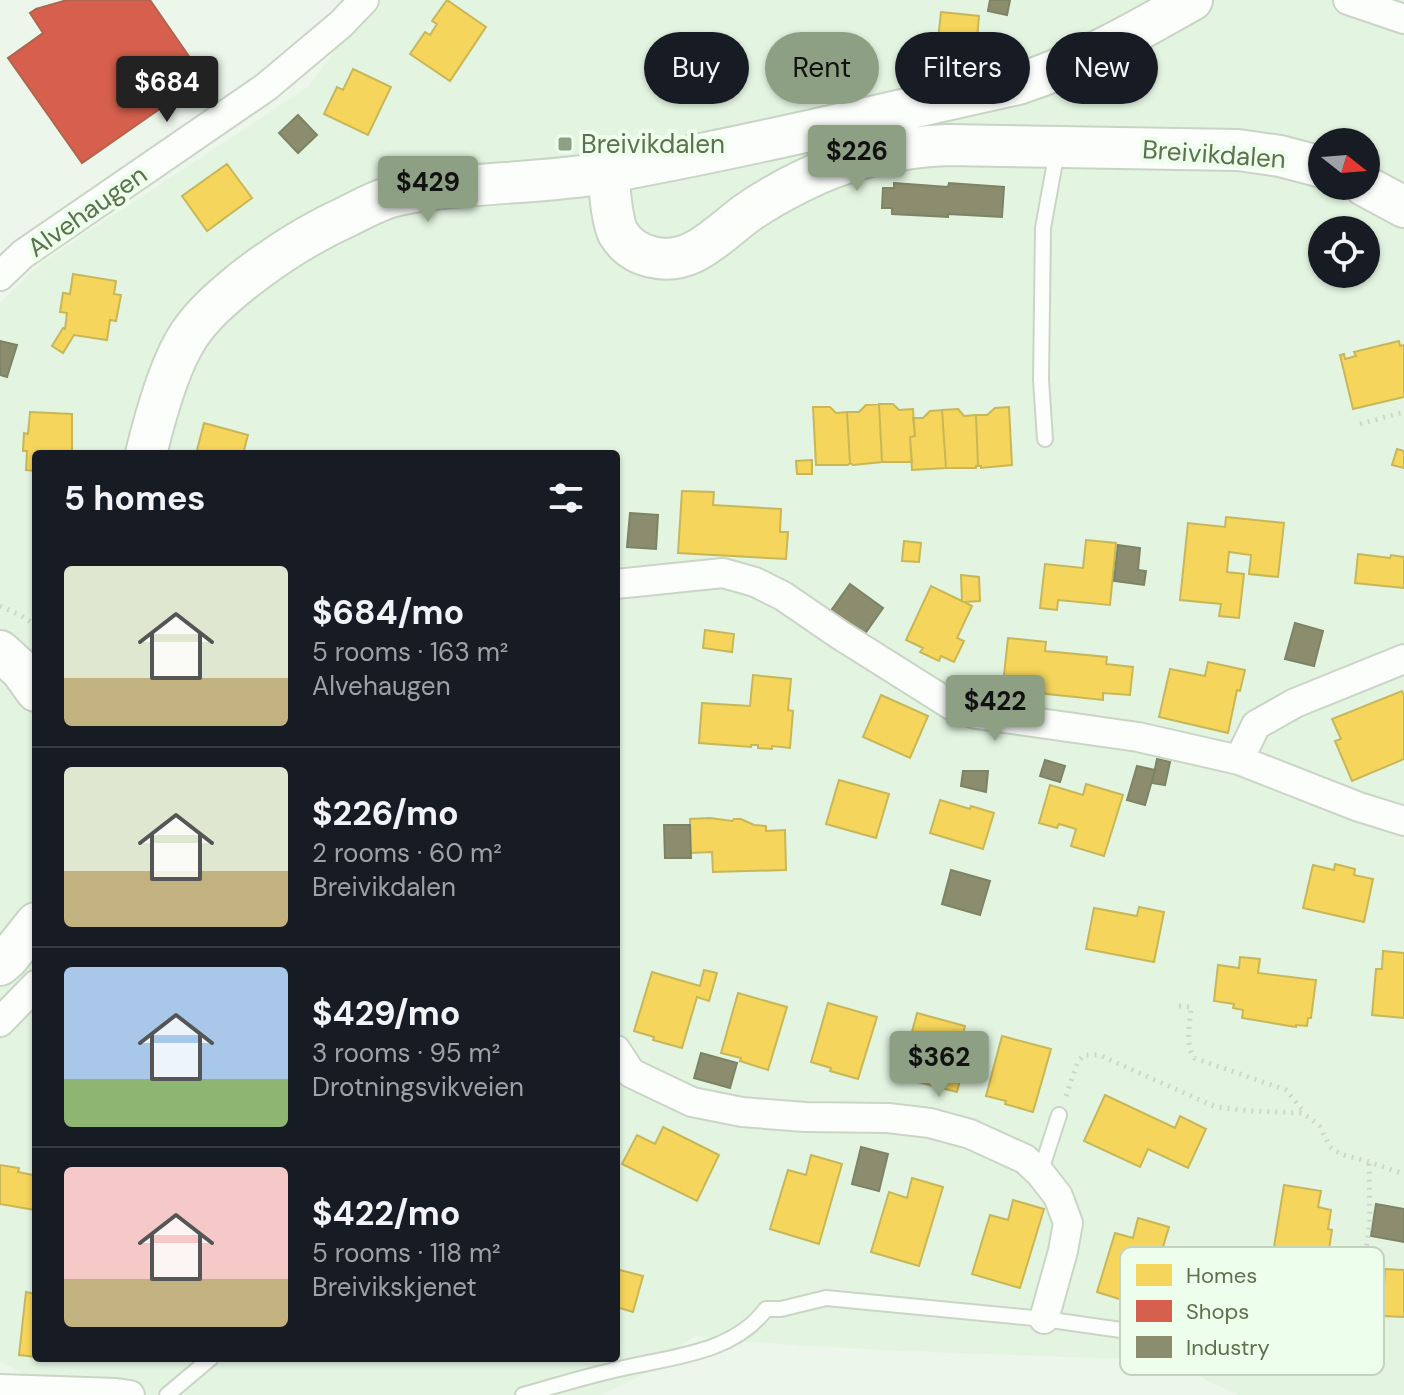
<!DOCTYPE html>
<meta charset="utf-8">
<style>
:root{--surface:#171b24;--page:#20242c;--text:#f1f3f6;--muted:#9ea1a6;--line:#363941;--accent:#8da084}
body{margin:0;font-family:"DM Sans",sans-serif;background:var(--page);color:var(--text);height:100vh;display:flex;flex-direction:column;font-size:30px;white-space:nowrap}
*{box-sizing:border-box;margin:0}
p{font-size:26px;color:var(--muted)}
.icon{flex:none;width:44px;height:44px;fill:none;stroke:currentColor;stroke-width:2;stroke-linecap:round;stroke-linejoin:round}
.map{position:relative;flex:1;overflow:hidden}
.side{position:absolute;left:32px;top:450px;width:588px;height:912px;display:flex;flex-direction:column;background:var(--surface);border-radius:8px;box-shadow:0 2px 6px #0004}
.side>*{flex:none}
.top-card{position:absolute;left:644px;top:32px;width:640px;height:72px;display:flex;gap:16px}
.needle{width:52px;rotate:107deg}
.tools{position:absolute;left:1308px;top:128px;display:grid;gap:16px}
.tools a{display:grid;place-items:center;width:72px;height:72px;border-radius:50%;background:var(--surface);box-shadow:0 2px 6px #0004;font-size:40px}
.price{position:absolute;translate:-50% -68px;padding:0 18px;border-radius:8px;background:var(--accent);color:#111;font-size:26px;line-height:52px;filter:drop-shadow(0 2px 4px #0008)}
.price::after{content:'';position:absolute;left:50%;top:48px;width:24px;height:18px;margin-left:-12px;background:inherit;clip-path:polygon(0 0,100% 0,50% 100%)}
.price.current{background:#222;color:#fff}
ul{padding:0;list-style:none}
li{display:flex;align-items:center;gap:24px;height:200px;padding:0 32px}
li+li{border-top:2px solid var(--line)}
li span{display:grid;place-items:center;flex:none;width:224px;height:160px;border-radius:8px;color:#555}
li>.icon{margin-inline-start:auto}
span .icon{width:96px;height:96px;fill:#fffc;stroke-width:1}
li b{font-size:34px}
h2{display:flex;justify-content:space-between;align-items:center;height:96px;padding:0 32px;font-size:34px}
.chip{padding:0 28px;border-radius:36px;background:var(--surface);box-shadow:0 2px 6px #0004;font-size:28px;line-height:72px}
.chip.current{background:var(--accent);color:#111}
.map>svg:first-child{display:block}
</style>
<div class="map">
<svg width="1404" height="1395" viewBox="0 0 1404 1395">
<rect width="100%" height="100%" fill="#ecf6eb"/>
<path fill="#e3f5e1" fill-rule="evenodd" d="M371,0H1404V1395H1239L1207,1381L1179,1361L880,1350L761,1343L694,1336L637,1378L600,1395H59L0,1361V303L41,263L309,86ZM1322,142H1366V186H1322ZM1322,230H1366V274H1322ZM36,454H616V1358H36Z"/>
<path fill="#f6d55c" stroke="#c7b758" stroke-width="2" d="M447,0L486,27L450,81L410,54L425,32L430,35L437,24L432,21Z
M941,12L979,16L976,52L937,49Z
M353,69L391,87L368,135L324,114L337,87L343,90Z
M227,164L252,198L207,231L182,196Z
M73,274L116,281L114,294L121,295L116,321L110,320L107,340L74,335L63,353L52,346L63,328L65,329L67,313L60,312L63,293L70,294Z
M1399,341L1400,346L1404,345V397L1353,409L1340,355L1344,354L1345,359L1356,356L1354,352Z
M879,404H893L899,410L913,409L915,436L910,437L912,462H882Z
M879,404L882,462L853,465L850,463L847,412H859L866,405Z
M813,407H830L836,413L847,412L850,463L848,465H816Z
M1009,407L1012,465L981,468V466H978L976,415H987L995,408Z
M958,409L964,416L976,415L978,466H976V468H946L942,410Z
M942,410L946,468L912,470L910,437L915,436L913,418H923L930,411Z
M30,412L72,414V452H70L69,454H36V471L26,470L27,451H23L24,433L28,434Z
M204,423L248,435L243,454H196Z
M1397,449L1404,451V468L1392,465Z
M812,460V474H797L796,461Z
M682,491L714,492L713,505L781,509L780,532H788L786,559L678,553Z
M1226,517L1284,523L1278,577L1249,574L1251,555L1229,552L1227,572L1244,574L1239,618L1219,616L1221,604L1180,600L1188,523L1225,527Z
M1086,540L1116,543L1110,605L1058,600L1057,610L1040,608L1045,564L1083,568Z
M904,541L921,543L919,562L902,561Z
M1358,554L1390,558L1391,555L1404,557V588L1355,583Z
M961,575L979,577L980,601L964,602L972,606L957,638L964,641L954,662L941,656L939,661L920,652L923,648L906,640L931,586L962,601Z
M705,630L734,634L732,652L703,648Z
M1008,638L1046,642L1045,651L1107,657L1106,664L1133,667L1130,695L1103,693V700L1038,693L1039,688L1003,684Z
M1208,662L1245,670L1240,691L1237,690L1228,733L1159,717L1170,669L1205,676Z
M753,675L791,679L788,710L793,711L790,748L772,746V749L758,748V745H751V747L699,743L702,703L750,706Z
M1402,691L1404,696V759L1352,781L1335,741L1341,739L1332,719Z
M881,695L928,716L910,758L863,737Z
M839,780L889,794L876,838L826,824Z
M1086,784L1123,795L1104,856L1071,846L1076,829L1059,824L1057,828L1039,823L1050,785L1083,795Z
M940,800L970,809L971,806L994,813L983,849L930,833Z
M710,818L732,821L734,819H741L754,825L766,826V831L785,830L786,870L713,872L712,852L690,853V819Z
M1335,864L1355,869L1354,875L1373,879L1364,922L1303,908L1313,865L1334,870Z
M1139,907L1164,912L1154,962L1086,949L1094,908L1137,916Z
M1383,951L1404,953V1018L1372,1015L1376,969H1382Z
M1240,957L1260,959L1258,973L1316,980L1311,1018H1308L1307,1026L1296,1025V1027L1242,1018L1243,1010L1233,1008L1234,1004L1214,1001L1218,965L1239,968Z
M704,970L717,973L709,1001L697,997L682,1048L653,1040L654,1037L634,1031L652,972L700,986Z
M738,993L787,1007L768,1070L740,1061L741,1058L721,1053Z
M828,1003L877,1017L858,1079L830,1071L831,1068L811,1062Z
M917,1013L965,1026L960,1046L968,1048L957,1092L918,1082L920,1078L901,1073Z
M1002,1036L1051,1049L1033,1112L1005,1104L1006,1101L986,1096Z
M1105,1095L1175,1128L1180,1116L1206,1129L1188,1168L1148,1149L1140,1167L1084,1141Z
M663,1127L719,1155L697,1201L622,1164L637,1135L655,1144Z
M811,1155L842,1164L819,1244L770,1229L788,1170L806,1175Z
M36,1162L35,1210L0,1204V1165L19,1168L18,1172L33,1175Z
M912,1178L943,1187L919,1266L871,1252L889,1192L907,1198Z
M1284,1185L1321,1191L1318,1207L1331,1210L1328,1229L1332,1230L1329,1249L1312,1247L1308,1271L1271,1265Z
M1013,1200L1044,1209L1020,1288L972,1274L990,1215L1008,1220Z
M1138,1218L1169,1227L1145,1307L1097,1292L1115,1233L1133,1238Z
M616,1269L643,1276L633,1312L616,1307Z
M1385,1269L1404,1270V1317L1382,1316Z
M26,1292L36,1294V1357L19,1355Z"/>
<path fill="#d6604d" stroke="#b1654d" stroke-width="2" d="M67,0H150L204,78L82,163L8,58L43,33L30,13L36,9Z"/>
<path fill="#8c8c6e" stroke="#7d8464" stroke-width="2" d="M990,0H1010L1007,15L988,11Z
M298,115L317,135L298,153L279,133Z
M894,183L948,187L949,183L1004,187L1002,217L948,214V217L892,214V208H882L883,188H894Z
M0,341L17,345L7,377L0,375Z
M630,513L658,515L656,549L627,547Z
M1118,545L1140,548L1138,570L1146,571L1144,585L1114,581Z
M850,584L883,608L864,635L830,612Z
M1295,623L1323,631L1314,666L1285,659Z
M1157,759L1170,762L1165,785L1152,783Z
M1045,760L1065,766L1060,782L1040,776Z
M1137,766L1155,770L1145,805L1127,800Z
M963,771H988L986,792L961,786Z
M664,825H690L691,858H665Z
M951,870L990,881L980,915L942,904Z
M701,1053L737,1063L730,1088L694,1078Z
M861,1147L888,1154L879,1191L852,1184Z
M1376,1204L1404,1209V1242L1371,1236Z"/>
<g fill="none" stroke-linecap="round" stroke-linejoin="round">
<g stroke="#cad5c6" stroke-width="18">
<path id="lane" d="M1045,439L1041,380L1043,228L1057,151
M1040,1173L1059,1115
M167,1395L211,1358
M523,1395C555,1386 587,1376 619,1369C669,1357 733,1354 766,1309H781L826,1298L1044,1319L1170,1337L1189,1334L1212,1337L1251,1332"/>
</g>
<g stroke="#cad5c6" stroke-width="32">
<path id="street" d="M1348,0L1404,19
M0,276L23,254L266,87L341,24L364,0
M616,584L723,573L755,582L783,596L840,635L956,708L976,714L1138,737L1239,760L1359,807L1404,821
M1239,760L1256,725L1295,703L1404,659
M0,1022L36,985
M616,1050L631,1073L692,1102L742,1112L805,1117L888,1118L930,1123L970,1134L1025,1159L1040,1173L1058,1196L1068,1223L1063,1251L1044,1319
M0,1389L116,1393L130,1395"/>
</g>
<g stroke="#c8d4c4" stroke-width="44">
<path id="secondary" d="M608,172C610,189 611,218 618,233C626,246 638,254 652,257C691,267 718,234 747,213C764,201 782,191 800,182C846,159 895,147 947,145L1238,150L1280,156L1322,167
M1365,186L1404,207
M146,454C154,421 170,363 189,335C203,314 222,298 240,283C274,256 308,234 348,216C364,208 380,199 398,195C468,181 539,185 609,172C746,147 882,114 1018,84C1080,64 1136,32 1192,0
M0,651L21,670L36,691
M0,965L8,958L36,923"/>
</g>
<path stroke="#cfd6cb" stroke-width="5" stroke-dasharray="2 6" stroke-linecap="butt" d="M1360,424L1404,412
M0,606L20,615L36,625
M1179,1006L1191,1007C1190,1024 1185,1043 1194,1058L1286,1090L1305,1113
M1066,1096L1078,1061L1084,1055H1099L1216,1107L1252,1111L1301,1113L1310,1118L1320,1127L1330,1147L1335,1151L1344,1155L1369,1162L1404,1174
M1296,1333L1299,1324C1324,1314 1349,1320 1360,1290L1370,1222L1369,1162"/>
<use href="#lane" stroke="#fcfefc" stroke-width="14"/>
<use href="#street" stroke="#fcfefc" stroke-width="28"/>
<use href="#secondary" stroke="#fcfefc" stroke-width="40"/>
</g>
<rect fill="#8da084" stroke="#eefeec" stroke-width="3" x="557" y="136" width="16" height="16" rx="4"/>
<g text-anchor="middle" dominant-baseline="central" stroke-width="8" stroke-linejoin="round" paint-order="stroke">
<g font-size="26" fill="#5a724d" stroke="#eefeec" text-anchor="start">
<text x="581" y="144">Breivikdalen</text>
</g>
<g font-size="26" fill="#5a724d" stroke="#eefeec">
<text transform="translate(1214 154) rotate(4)">Breivikdalen</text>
<text transform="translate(87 211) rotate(-35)">Alvehaugen</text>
</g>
</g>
<rect x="1120" y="1247" width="264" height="128" rx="12" fill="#eefeec" stroke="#c2d4bc" stroke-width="2"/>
<rect x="1136" y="1264" width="36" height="22" fill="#f6d55c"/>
<rect x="1136" y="1300" width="36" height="22" fill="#d6604d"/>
<rect x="1136" y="1336" width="36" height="22" fill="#8c8c6e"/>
<g font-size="22" fill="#5a724d">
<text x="1186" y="1283">Homes</text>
<text x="1186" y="1319">Shops</text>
<text x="1186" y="1355">Industry</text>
</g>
</svg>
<div class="tools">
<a><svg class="needle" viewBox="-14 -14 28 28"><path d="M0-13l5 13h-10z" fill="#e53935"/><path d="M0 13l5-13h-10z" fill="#9ea1a6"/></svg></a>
<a><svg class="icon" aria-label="locate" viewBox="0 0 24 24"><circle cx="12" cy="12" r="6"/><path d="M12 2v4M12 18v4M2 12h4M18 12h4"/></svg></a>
</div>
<b class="price current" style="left:167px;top:124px">$684</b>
<b class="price" style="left:857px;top:193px">$226</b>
<b class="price" style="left:428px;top:224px">$429</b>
<b class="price" style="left:995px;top:743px">$422</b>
<b class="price" style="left:939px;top:1099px">$362</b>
<div class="top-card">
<a class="chip">Buy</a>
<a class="chip current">Rent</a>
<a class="chip">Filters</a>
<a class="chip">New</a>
</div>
<section class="side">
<h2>5 homes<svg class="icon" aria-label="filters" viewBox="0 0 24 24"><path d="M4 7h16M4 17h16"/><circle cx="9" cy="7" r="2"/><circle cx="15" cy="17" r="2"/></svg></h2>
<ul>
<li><span style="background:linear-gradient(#dfe7d0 70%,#c2b280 0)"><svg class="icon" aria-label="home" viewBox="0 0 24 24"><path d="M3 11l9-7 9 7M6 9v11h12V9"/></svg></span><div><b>$684/mo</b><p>5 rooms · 163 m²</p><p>Alvehaugen</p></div></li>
<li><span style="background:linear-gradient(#dfe7d0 65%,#c2b280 0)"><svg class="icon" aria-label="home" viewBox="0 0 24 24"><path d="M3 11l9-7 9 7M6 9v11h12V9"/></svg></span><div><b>$226/mo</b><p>2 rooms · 60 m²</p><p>Breivikdalen</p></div></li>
<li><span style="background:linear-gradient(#a9c7e8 70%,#8fb573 0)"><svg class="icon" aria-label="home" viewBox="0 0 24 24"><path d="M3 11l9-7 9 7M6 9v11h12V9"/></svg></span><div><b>$429/mo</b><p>3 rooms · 95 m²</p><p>Drotningsvikveien</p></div></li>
<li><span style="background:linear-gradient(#f6c9c9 70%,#c2b280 0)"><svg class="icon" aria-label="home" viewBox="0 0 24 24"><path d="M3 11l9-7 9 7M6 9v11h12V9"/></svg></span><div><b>$422/mo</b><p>5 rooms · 118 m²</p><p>Breivikskjenet</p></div></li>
</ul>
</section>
</div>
